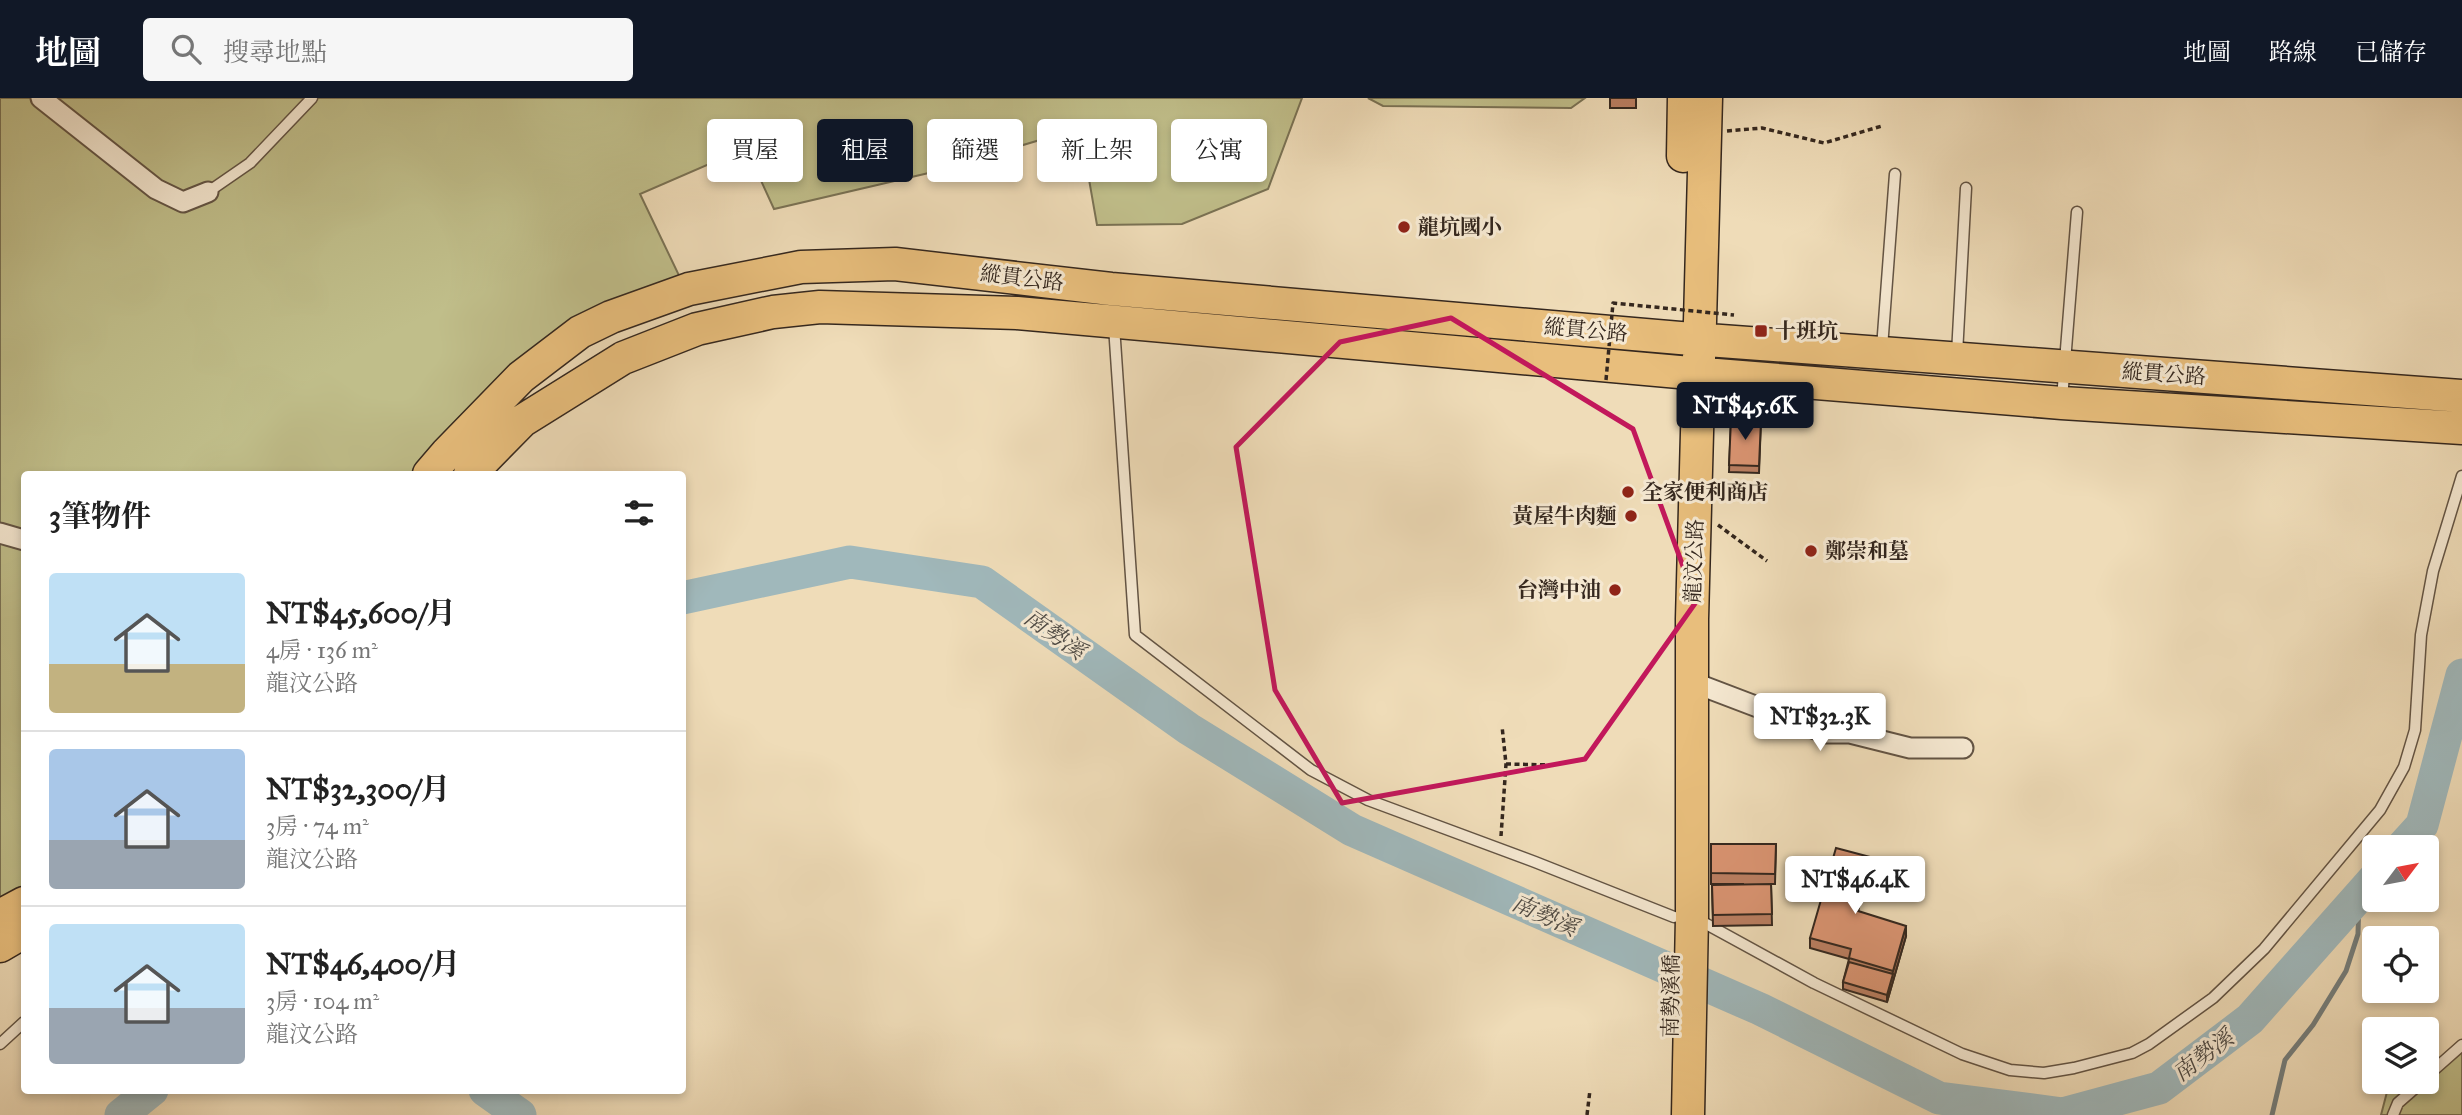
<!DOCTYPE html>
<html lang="zh-TW">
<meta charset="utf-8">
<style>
:root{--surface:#fff;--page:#f6f6f6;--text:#222;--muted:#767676;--line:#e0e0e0;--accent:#111827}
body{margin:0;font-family:"IM FELL Great Primer","Noto Serif TC",serif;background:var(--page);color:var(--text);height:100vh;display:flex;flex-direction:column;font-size:26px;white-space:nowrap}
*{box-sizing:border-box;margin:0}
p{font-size:23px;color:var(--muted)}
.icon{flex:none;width:38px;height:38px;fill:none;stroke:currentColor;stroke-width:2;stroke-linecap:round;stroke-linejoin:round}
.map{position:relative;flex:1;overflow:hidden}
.sheet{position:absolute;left:21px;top:373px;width:665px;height:623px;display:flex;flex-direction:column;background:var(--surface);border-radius:7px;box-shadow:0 4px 10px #0003}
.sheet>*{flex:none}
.top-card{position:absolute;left:707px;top:21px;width:665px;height:63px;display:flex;gap:14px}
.needle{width:46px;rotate:58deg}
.controls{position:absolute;left:2362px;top:737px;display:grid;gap:14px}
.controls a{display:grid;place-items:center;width:77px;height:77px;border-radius:7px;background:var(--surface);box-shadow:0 4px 10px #0003;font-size:35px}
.price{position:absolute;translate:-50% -60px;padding:0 16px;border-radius:7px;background:#fff;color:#222;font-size:23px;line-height:46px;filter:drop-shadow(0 2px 4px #0008)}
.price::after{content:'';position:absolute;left:50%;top:42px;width:21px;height:16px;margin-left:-10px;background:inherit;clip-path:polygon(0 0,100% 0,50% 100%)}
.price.selected{background:var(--accent);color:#fff}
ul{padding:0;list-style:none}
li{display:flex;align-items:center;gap:21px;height:175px;padding:0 28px}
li+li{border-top:2px solid var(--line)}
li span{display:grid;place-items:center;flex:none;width:196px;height:140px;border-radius:7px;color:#555}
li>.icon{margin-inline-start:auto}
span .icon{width:84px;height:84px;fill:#fffc;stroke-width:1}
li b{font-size:30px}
h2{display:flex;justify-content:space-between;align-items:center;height:84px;padding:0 28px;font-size:30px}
.pill{padding:0 24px;border-radius:7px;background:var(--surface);box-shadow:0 4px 10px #0003;font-size:24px;line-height:63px}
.pill.selected{background:var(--accent);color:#fff}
header{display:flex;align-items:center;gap:42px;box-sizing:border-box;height:98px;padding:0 35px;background:var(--accent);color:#fff}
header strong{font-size:33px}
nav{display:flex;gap:38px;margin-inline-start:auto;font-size:24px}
.search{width:490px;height:63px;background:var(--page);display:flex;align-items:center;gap:18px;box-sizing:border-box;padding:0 24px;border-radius:7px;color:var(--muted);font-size:26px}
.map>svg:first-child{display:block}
</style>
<header>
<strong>地圖</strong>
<div class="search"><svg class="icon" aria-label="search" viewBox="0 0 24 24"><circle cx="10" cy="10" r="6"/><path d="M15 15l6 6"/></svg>搜尋地點</div>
<nav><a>地圖</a><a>路線</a><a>已儲存</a></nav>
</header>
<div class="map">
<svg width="2462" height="1017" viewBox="0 0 2462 1017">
<rect width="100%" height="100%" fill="#efdcb8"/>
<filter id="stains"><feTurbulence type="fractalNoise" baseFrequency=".00286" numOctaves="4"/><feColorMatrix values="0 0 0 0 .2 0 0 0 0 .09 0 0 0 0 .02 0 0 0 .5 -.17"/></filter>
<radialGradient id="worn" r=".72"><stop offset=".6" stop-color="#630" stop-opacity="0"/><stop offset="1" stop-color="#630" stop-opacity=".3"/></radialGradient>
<path fill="#c0be8a" stroke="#7a7254" stroke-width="2" d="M0,0H1302L1268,91L1182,126L1097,127L1080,30L933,74L774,111L746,50L640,96L685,190L553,259L430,376H24V801L0,816Z
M1368,0H1585L1571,10L1383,8Z
M2462,948V1017H2381L2387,994L2414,984H2427V978Z"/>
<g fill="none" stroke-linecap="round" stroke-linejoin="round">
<path stroke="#757e7c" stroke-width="5" d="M2272,1017L2285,962L2313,927L2346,873L2358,836L2359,798"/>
<path stroke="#a0b8bb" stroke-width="33" d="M682,500L850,464L982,484L1189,631L1352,732L1760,911L1939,1000L2063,1016L2159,990L2250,921L2375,780
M2402,749L2422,727L2462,577
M485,992L520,1017
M121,1017L152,992"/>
<g stroke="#635444" stroke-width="13">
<path id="service" d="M208,94L250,65L312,0
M1114,228L1135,537L1311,672L1368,702L1535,764L1674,819
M1882,250L1895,76
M1957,256L1966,90
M2062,301L2077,114
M1699,822L1814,885L1962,956L2010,972L2044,975L2074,970L2132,955L2149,946L2213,900L2264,851L2380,712L2404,669L2415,632L2421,537L2433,473L2462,378
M0,946L24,924
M2427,978L2462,947
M2393,1017L2398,1005L2422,984"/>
</g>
<g stroke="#635444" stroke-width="23">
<path id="minor" d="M41,0L156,91L183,104L208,94
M0,435L24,442
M1692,584L1826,635H1850L1910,650H1963"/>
</g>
<g stroke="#34271e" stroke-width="35">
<path id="primary" d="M1683,58L1684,0
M429,376L447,355L521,279L580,234L611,219L689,191L801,169L895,166L1111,191L1680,240L2462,298
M470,376L522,323L623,260L697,231L773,214L820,209L1017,215L1679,274L2062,305L2462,330
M0,818L24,805
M0,848L24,834
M1688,1017L1692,819V521L1706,0"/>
</g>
<path stroke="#34271e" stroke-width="3.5" stroke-dasharray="5 3.5" stroke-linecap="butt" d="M1727,33L1762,30L1824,45L1882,28
M1718,427L1767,463
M1506,666L1553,667
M1501,738L1506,666L1502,628
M1587,1017L1590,992"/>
<use href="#service" stroke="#f5e8d1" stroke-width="10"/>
<use href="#minor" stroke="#f5e8d1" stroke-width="19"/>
<use href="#primary" stroke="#e8be7c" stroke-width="32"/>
<path stroke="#34271e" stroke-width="3.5" stroke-dasharray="5 3.5" stroke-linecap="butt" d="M1606,282L1613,205L1734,217"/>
</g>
<path fill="#bb7f62" stroke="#34271e" stroke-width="2" d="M1610,0H1636V10H1610Z
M1731,321L1761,322L1759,375L1729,374Z
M1711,746H1776L1775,786H1771L1772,827L1713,828L1712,787L1744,786H1711Z
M1870,770L1858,813L1906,838L1887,904L1843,891V884L1849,861L1810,850V840Z"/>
<path fill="#996850" stroke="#34271e" stroke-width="2" d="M1870,759V770L1855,823V812Z
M1906,828V838L1887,904V897L1893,873Z"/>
<path fill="#da9472" stroke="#34271e" stroke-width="2" d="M1731,321L1761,322L1759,368L1729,367Z
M1711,746H1776L1775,776L1711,775Z
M1836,750L1870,759L1855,812L1906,828L1893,873L1849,860L1851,851L1810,840Z
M1771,786L1772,816L1713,817L1712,787Z
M1849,864L1893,876L1887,897L1843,884Z"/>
<path fill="none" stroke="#c2185b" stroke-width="5" stroke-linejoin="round" d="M1451,220L1633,331L1696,504L1585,661L1342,705L1275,592L1236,349L1340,244Z"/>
<g fill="#8f2418" stroke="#f5e8d1" stroke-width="2.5">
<circle cx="1404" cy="129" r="7"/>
<rect x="1754" y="226" width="14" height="14" rx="3.5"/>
<circle cx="1628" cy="394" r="7"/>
<circle cx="1631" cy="418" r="7"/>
<circle cx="1811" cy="453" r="7"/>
<circle cx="1615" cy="492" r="7"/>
</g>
<g text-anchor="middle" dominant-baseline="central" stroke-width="6" stroke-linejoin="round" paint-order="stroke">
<g font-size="21" font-weight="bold" fill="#34271e" stroke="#f5e8d1" text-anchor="start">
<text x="1418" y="129">龍坑國小</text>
<text x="1775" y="233">十班坑</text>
<text x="1642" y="394">全家便利商店</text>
<text x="1617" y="418" text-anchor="end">黃屋牛肉麵</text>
<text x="1825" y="453">鄭崇和墓</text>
<text x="1601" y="492" text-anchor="end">台灣中油</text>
</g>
<g font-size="21" fill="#34271e" stroke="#f5e8d1">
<text transform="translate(1022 180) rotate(7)">縱貫公路</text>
<text transform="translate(1586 232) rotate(5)">縱貫公路</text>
<text transform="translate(2164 276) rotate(4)">縱貫公路</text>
<text transform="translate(1694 463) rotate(-88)">龍汶公路</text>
<text transform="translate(1671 898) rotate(-89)">南勢溪橋</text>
</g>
<g font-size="23" font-style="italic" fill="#4f4b45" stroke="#f5e8d1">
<text transform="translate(1055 536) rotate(35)">南勢溪</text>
<text transform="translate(1545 817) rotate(24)">南勢溪</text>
<text transform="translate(2203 957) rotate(-37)">南勢溪</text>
</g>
</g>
<rect width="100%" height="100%" filter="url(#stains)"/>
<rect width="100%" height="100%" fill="url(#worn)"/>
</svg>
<div class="controls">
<a><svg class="needle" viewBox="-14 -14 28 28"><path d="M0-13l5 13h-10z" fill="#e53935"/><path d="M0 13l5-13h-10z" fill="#767676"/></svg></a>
<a><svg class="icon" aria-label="locate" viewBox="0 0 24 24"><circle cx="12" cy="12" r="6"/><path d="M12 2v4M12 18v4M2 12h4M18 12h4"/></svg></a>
<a><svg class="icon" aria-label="layers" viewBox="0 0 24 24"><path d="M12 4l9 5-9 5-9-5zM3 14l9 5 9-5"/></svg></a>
</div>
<b class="price selected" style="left:1745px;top:344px">NT$45.6K</b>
<b class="price" style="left:1820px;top:655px">NT$32.3K</b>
<b class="price" style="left:1855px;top:818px">NT$46.4K</b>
<div class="top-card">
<a class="pill">買屋</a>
<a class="pill selected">租屋</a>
<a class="pill">篩選</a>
<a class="pill">新上架</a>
<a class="pill">公寓</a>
</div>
<section class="sheet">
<h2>3筆物件<svg class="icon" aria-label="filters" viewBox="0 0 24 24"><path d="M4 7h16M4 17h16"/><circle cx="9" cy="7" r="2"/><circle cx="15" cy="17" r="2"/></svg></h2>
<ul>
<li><span style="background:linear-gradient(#bfe0f5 65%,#c2b280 0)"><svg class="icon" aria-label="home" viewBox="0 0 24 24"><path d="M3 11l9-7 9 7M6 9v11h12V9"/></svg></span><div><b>NT$45,600/月</b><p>4房 · 136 m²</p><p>龍汶公路</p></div></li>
<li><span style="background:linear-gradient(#a9c7e8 65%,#9aa5b1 0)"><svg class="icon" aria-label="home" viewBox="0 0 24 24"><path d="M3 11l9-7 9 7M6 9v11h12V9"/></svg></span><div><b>NT$32,300/月</b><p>3房 · 74 m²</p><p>龍汶公路</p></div></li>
<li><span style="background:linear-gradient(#bfe0f5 60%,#9aa5b1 0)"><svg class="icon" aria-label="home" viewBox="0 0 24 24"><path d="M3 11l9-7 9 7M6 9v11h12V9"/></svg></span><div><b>NT$46,400/月</b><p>3房 · 104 m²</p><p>龍汶公路</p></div></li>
</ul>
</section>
</div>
